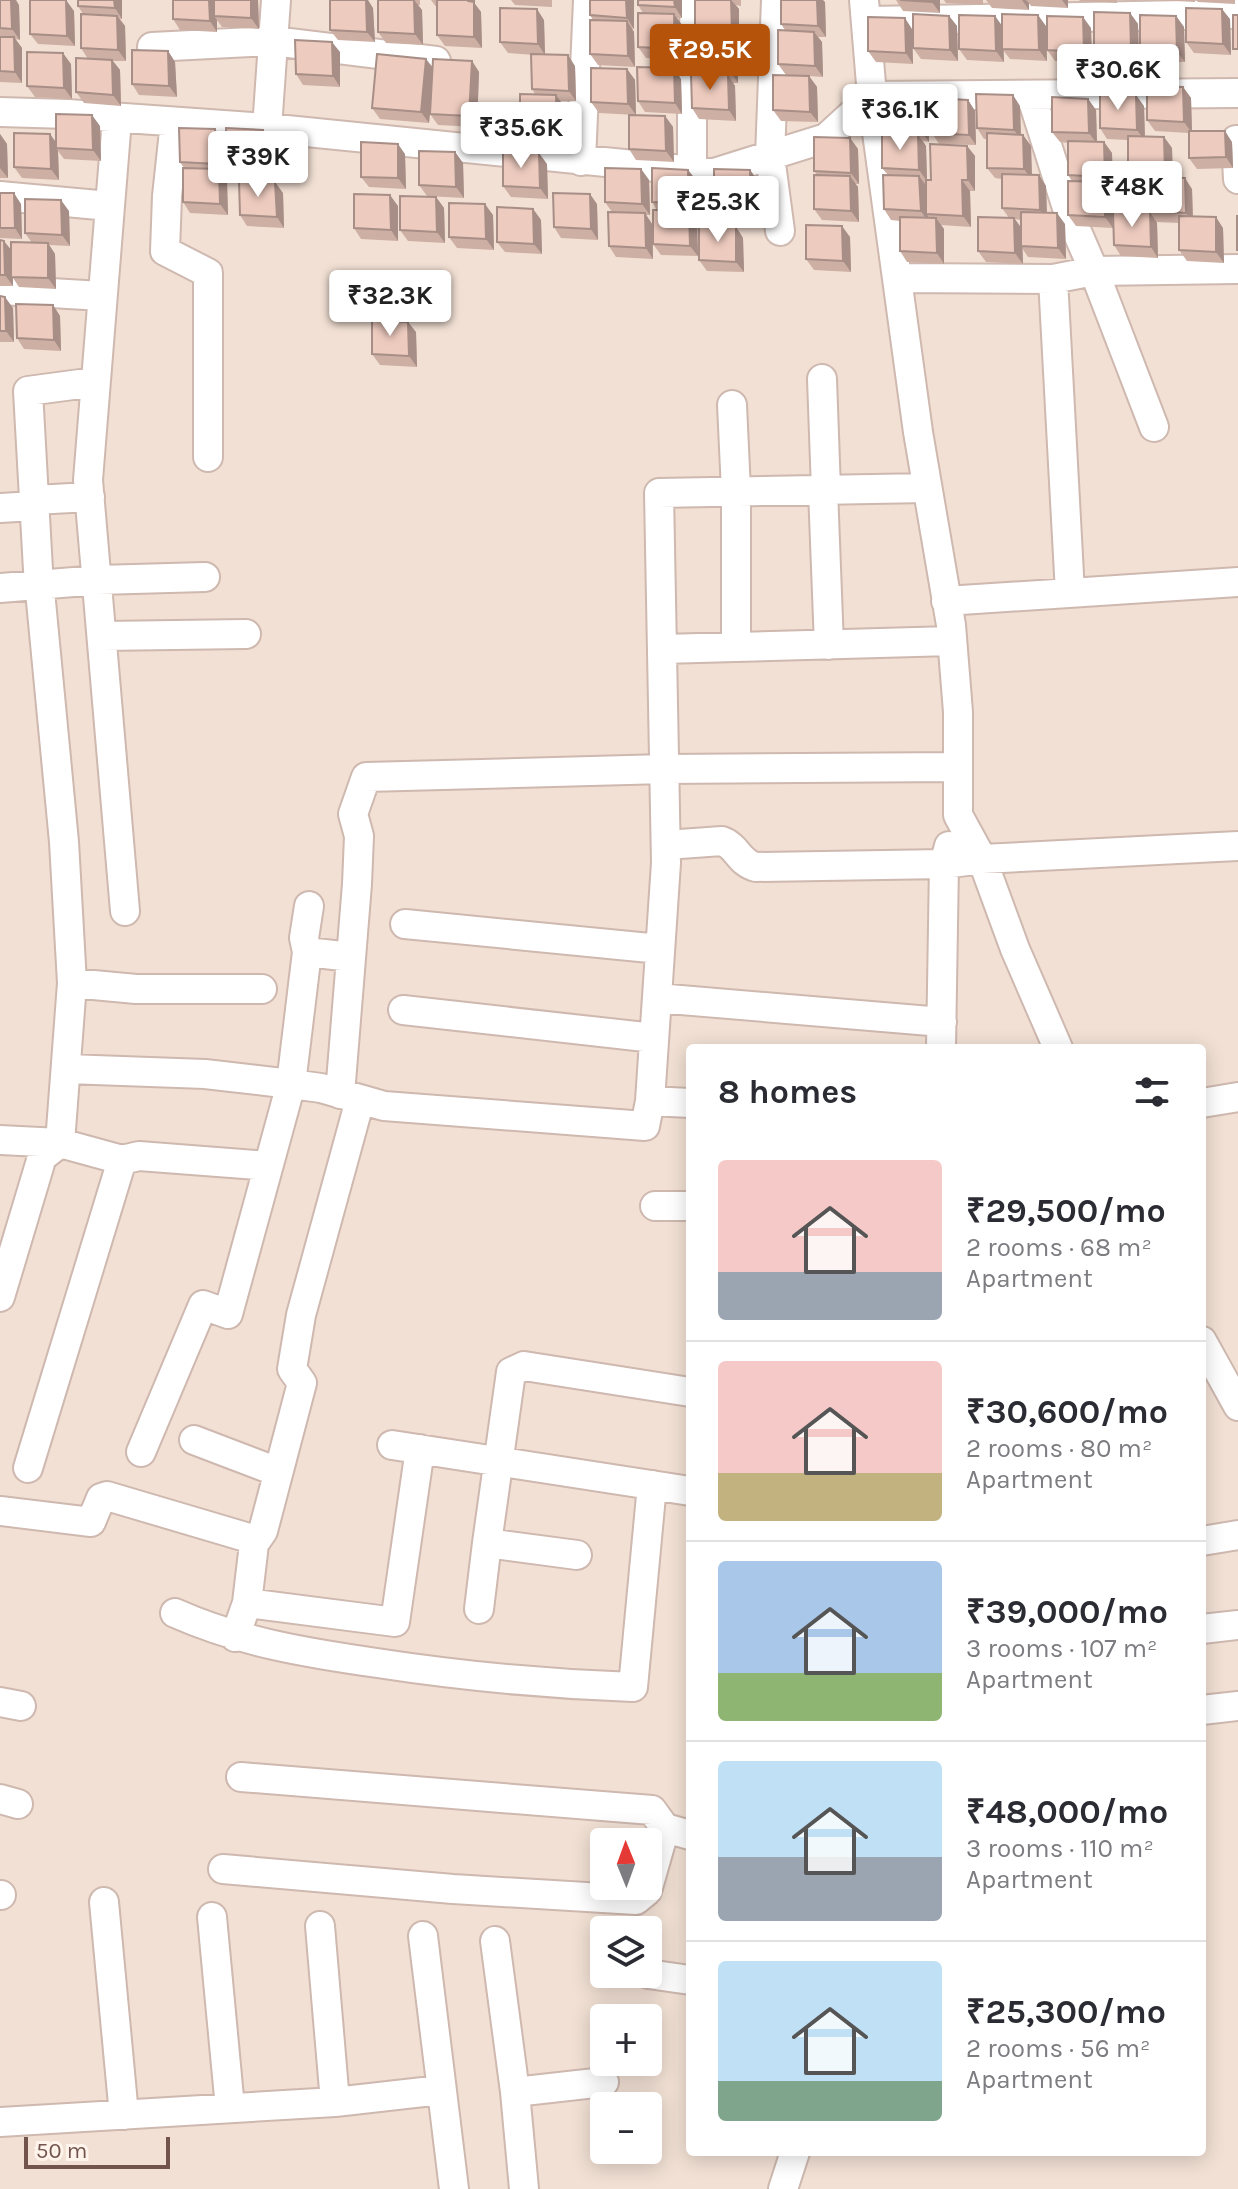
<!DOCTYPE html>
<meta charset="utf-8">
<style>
:root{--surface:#fff;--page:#f2f2f3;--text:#2b2b33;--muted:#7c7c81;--line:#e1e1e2;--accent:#b45309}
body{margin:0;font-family:Karla,sans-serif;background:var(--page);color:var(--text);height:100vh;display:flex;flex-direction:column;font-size:30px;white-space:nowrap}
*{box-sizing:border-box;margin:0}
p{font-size:26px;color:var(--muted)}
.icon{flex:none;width:44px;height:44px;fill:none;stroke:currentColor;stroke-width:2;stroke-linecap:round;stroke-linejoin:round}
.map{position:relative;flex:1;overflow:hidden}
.panel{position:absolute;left:686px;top:1044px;width:520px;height:1112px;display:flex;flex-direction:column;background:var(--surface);border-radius:8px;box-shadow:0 4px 20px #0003}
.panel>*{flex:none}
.needle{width:52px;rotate:359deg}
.tools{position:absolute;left:590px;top:1828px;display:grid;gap:16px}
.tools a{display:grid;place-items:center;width:72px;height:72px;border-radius:8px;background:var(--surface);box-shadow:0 4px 20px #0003;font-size:40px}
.scale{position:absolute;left:24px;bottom:20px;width:146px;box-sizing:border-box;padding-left:8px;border:4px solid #72544c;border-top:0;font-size:22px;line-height:28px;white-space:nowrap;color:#72544c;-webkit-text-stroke:6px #fef4eb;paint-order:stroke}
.price{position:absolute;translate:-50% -68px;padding:0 18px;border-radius:8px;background:#fff;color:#222;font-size:26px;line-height:52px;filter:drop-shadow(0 2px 4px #0008)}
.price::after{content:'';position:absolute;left:50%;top:48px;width:24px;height:18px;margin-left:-12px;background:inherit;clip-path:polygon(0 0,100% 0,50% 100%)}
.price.on{background:var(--accent);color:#fff}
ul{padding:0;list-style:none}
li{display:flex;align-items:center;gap:24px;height:200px;padding:0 32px}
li+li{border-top:2px solid var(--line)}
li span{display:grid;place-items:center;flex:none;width:224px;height:160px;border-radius:8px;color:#555}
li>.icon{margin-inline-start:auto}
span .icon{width:96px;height:96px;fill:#fffc;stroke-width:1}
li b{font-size:34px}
h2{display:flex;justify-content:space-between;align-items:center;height:96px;padding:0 32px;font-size:34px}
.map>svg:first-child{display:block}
</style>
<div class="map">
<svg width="1238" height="2189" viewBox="0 0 1238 2189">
<rect width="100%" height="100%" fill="#fbefe5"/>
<path fill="#f2e0d4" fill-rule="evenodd" d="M0,0H1238V2189H0ZM690,1048H1202V2152H690ZM604,1842H648V1886H604ZM604,1930H648V1974H604ZM604,2018H648V2062H604ZM604,2106H648V2150H604Z"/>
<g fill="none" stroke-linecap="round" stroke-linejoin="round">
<g stroke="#ceb8af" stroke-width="32">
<path id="minor" d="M776,0L770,156L780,231
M864,0L872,96L918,432L951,625L958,712V815L982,859L1015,949L1058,1048
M870,21L1238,14
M152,47L273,41L436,61
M1031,95L1068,211L1094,271L1154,427
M0,112L68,114L267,128L714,173L826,138L872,96L1238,93
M117,119L88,480L125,911
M175,122L167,196L165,251L208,273V457
M267,128L276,0
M1236,140L1238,179
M581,161L588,0
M692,171V49L696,0
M0,196L109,206
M898,278L1053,279L1094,271L1238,269
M1053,279L1070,593
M0,290L102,296
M822,379L826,490
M732,405L736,491V647
M823,490L829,645
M34,500L90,497
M0,508L34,506
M0,588L98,580L205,577
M946,601L1238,582
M103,636L246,634
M662,649L952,641
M666,845L722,841C737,846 739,863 756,867L944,864L949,846
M405,924L660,949
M307,952L304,938L309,906
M72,983L136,989H262
M657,998L942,1022
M403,1010L654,1038
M941,1048L944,864L982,859L1238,846
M67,1069L205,1074L291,1084L307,952L351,957
M340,1094L357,884L359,836L353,814L366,777L665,769L957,767
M690,1103L650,1101L666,863L659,493L927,488
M1202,1103L1238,1097
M0,1140L60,1143L122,1160L139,1156L268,1166
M655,1206H690
M0,1297L42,1157L60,1143L72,983L64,842L38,570L28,391L95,382
M1202,1341L1238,1406
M194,1440L278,1472
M392,1445L690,1491
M141,1452L203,1305L228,1314L291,1084L321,1088L384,1106L645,1126L650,1101
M28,1468L122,1160
M0,1511L91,1522L101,1498L107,1496L249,1538L254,1544
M1202,1541L1238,1535
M577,1555L487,1543L511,1372L524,1366L690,1392
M247,1603L395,1622L420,1449
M479,1609L487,1543
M175,1613C240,1642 307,1653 377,1663C462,1676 547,1684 633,1687L652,1485
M1202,1629L1238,1625
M235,1637L247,1603L254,1544L263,1531L302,1383L292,1369L301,1315L360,1100
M0,1702L21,1706
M1202,1710L1238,1706
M241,1777L652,1810L665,1828L690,1835
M0,1799L18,1804
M223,1869L453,1889L636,1900L647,1891L665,1828
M0,1895H1
M104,1902L124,2115
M212,1917L230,2108
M320,1926L335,2102
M423,1936L454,2189
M495,1941L515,2092L524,2189
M648,1974L690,1980
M515,2092L604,2082
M0,2122L335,2102L441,2090
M783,2189L795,2152"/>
</g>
<use href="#minor" stroke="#fff" stroke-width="28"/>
</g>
<path fill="#cdafa4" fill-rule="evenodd" d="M0,0L19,5L20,40L15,39L22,48V83L0,82Z
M122,0V19H120L125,26L126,61H113L120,70L121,106L84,103L76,92L88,59L81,48L83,14L78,6Z
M173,0H258L259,29L222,27L217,20V32L180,30L173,19Z
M378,0H420V5H418L422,10L423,45L386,43L378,32Z
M431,0H475V4L481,12L482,48L445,46L437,35V8Z
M511,0H552V7L515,5Z
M590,0H634V29L632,28L634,32L635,67L598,65L590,54L593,20L590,15Z
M638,0H682V18H677L682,25L683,60L646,58L638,47L643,13L638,5Z
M695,0H741V6L736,5L739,9V44H734L737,48L738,83H733L735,86L736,121L699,119L692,108L697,74L694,70L698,36L695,31Z
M896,0H940V13L903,11Z
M944,0H983V5L946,3Z
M986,0H1068V8L1031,6L1029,3V10L992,8Z
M1079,0H1117V3L1080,1Z
M1158,0H1195V2Z
M1196,0H1235V4L1198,2Z
M825,2L826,37H818L822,42L823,77L809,76L817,87L818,122L781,121L773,110L786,75L778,64L785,30L781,24Z
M373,8L375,42L338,40L330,30Z
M74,11L75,46L38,44L30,34Z
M1130,13L1138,24L1139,59L1102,57L1094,46Z
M949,16L957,26L958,61L921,59L913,48Z
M1176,16L1184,27L1185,62L1148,61L1140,50Z
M1230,19L1231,55L1194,53L1186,42Z
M544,20L545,55L575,66L576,101H560L564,106L565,141L528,139L520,128L535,94L532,89L534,55L508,53L500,42Z
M1046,26L1047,61L1010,59L1003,50L1004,62L967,60L959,49Z
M1091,28L1092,62L1055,61L1047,50Z
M912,29L913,64L876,62L868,51Z
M168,51L175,62L177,97L139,95L132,84Z
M340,52V87L303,85L296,74Z
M472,61L479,72L477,127L438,125L430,114L431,102L429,123L380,119L372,108Z
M71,64L72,99L35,97L27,86Z
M627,69L635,80L636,115L599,113L591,102Z
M681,79L682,114L645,112L638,101Z
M1183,87L1191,98L1192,131L1232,142L1233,168L1197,169L1189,158V133L1155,131L1147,120Z
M1088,99L1096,110L1097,142H1104L1112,153L1113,188H1109L1112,192L1113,228L1076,226L1068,215L1072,181L1068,175V143L1060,142L1052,132Z
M968,100L975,111L976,145L939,144L932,133Z
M1020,106L1021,135H1023L1031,146L1032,175H1039L1046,186L1047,212L1065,224L1066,259L1028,257L1022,248L1023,264L986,262L978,251L1009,218L1002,208V179L995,178L987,168V139H984L977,128ZM1015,219L1021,220V228Z
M1144,106L1145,136L1164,137L1172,148L1173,178L1192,189L1193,217L1223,228L1224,263L1187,261L1179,250V223L1157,222L1158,258L1121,256L1114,245L1149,212L1148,182L1136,181L1128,170V140L1107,139L1100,128Z
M928,107L929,142L923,141L926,146L927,180H931L967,146L975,156V191H970L971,227L941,225L944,229V264L907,262L900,251V221L891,220L884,209L888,175L882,168L887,134L884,129Z
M665,116L673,127L674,162L636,160L629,149Z
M100,126L101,161L64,159L58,151L59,180L22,178L14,167L56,142Z
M0,134L7,144L8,178H0Z
M850,138L858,149L859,184H855L858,187L859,222L822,220L814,209L817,175L814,171Z
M223,140L224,175H223L227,180L228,215L190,213L183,202L184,168L180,162Z
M270,140L271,175L234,173L227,162Z
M455,152L463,163L464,198L427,196L419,185Z
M405,154L406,189L369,187L361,177Z
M547,164L548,199L511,197L503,186Z
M641,169L649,180L650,215H646L652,224L657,210L652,202L688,170L696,180L697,215H692L697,221L698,256L661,255L653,244V259L616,257L609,246L612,212L605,202Z
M750,170L758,181L759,216L722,214L714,203Z
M0,193L21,204L22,239L0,238Z
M283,193L284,228L247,226L240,215Z
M436,197L444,208L445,243L408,241L400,230Z
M597,204L598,240L561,238L554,227Z
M398,206V241L361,239L354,228Z
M533,209L541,220L542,254L505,252L497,242Z
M69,211L70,246L49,245L55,254L56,289L19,287L13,278V286H0V240L11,251L32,243L25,233Z
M493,215L494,250L457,248L449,237Z
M736,227L743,238L744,272L707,271L699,260Z
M850,237L851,272L814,270L806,259Z
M0,296L13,308L14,342H0Z
M53,305L60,316L61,351L24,349L17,338Z
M416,332L417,367L380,365L372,354Z"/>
<path fill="#a78e86" d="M11,0H16L19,5L20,40L12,29Z
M66,0L74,11L75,46L67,36Z
M114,0H122V19L115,8Z
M209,0H217L214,16L217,20V32L210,21Z
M251,0H258L259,29L251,18Z
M366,0H368L373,8L375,42L367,32Z
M414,0L422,10L423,45L415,34Z
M468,0H475V4L481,12L482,48L474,37Z
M626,0H634V29L627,18Z
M674,0H682V18L675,7Z
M731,0L739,9V44L732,33Z
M817,0H823L825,2L826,37L818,26Z
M932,0H940V13L932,2Z
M1022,0H1026L1029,3V10Z
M1062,0H1068V8Z
M537,9L544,20L545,55L538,44Z
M1222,9L1230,19L1231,55L1223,44Z
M1130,13L1138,24L1139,59L1131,48Z
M674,14L682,25L683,60L675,49Z
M1038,15L1046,26L1047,61L1039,50Z
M117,16L125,26L126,61L118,50Z
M949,16L957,26L958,61L950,50Z
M995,16L1003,27L1004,62L996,51Z
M1176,16L1184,27L1185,62L1177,52Z
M1083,17L1091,28L1092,62L1084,52Z
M905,18L912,29L913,64L906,53Z
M627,21L634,32L635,67L628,56Z
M814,32L822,42L823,77L815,66Z
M14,37L22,48V83L15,72Z
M730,37L737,48L738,83L731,72Z
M332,42L340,52V87L333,76Z
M168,51L175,62L177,97L169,86Z
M63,53L71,64L72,99L64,88Z
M568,55L575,66L576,101L569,91Z
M426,59L434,69L429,123L421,112Z
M112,60L120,70L121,106L113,95Z
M472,61L479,72L477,127L469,116Z
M674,68L681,79L682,114L675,103Z
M627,69L635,80L636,115L628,104Z
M728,75L735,86L736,121L729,110Z
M809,76L817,87L818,122L810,112Z
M1183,87L1191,98L1192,133L1184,122Z
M556,95L564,106L565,141L557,130Z
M1013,95L1020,106L1021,140L1014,130Z
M1136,95L1144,106L1145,141L1137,130Z
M920,96L928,107L929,142L921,131Z
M1088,99L1096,110L1097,144L1089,133Z
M968,100L975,111L976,145L969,135Z
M92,115L100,126L101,161L93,150Z
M665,116L673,127L674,162L666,151Z
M215,129L223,140L224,175L217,164Z
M263,130L270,140L271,175L264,164Z
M1225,131L1232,142L1233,168L1226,157Z
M0,134L7,144L8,178L0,168Z
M50,134L58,145L56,148L58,151L59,180L51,169Z
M918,135L926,146L927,181L919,170Z
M1023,135L1031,146L1032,180L1024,169Z
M1164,137L1172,148L1173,183L1165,172Z
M850,138L858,149L859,184L851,173Z
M1104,142L1112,153L1113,188L1105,177Z
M398,144L405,154L406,189L398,178Z
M967,146L975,156V191L968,180Z
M455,152L463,163L464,198L456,187Z
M539,153L547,164L548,199L540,188Z
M219,169L227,180L228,215L220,204Z
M641,169L649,180L650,215L642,204Z
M688,170L696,180L697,215L689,204Z
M750,170L758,181L759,216L751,205Z
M1039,175L1046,186L1047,221L1040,210Z
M850,176L858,187L859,222L851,211Z
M919,176L927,187L926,214L928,216V222L921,211Z
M1185,178L1192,189L1193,224L1186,213Z
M962,180L970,191L971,227L963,216Z
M275,182L283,193L284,228L277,217Z
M1105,182L1112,192L1113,228L1105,217Z
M14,193L21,204L22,239L15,228Z
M590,194L597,204L598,240L591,229Z
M390,195L398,206V241L391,230Z
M436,197L444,208L445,243L437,232Z
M61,200L69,211L70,246L62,235Z
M485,204L493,215L494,250L486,239Z
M533,209L541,220L542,254L534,244Z
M689,210L697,221L698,256L690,246Z
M1150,212L1157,223L1158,258L1151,247Z
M645,213L652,224L653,259L646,248Z
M1057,213L1065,224L1066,259L1058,248Z
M1216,217L1223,228L1224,263L1216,252Z
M936,218L944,229V264L937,253Z
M1014,218L1022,229L1023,264L1015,253Z
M842,226L850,237L851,272L843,261Z
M736,227L743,238L744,272L736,262Z
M4,241L12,251L13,286L5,275Z
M48,243L55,254L56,289L48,278Z
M5,297L13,308L14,342L6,331Z
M53,305L60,316L61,351L54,340Z
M408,322L416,332L417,367L409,356Z"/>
<path fill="#eecbbf" stroke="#a78e86" stroke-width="2" d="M0,0H11L12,29L0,28Z
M30,0H66L67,36L30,34Z
M78,0H114L115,8L78,6Z
M173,0H209L210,21L173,19Z
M214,0H251V18L214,16Z
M330,0H366L367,32L330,30Z
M378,0H414L415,34L378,32Z
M437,0H468V1L474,2V37L437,35Z
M590,0H626L627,18L590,15Z
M638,0H674L675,7L638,5Z
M695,0H731L732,33L695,31Z
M781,0H817L818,26L781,24Z
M900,0H932V2Z
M500,8L537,9L538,44L500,42Z
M1186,8L1222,9L1223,44L1186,42Z
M1094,12L1130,13L1131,48L1094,46Z
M638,13L674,14L675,49L638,47Z
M81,14L117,16L118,50L81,48Z
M913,14L949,16L950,50L913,48Z
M1002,14L1038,15L1039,50L1002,49Z
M959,15L995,16L996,51L959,49Z
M1140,15L1176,16L1177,52L1140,50Z
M1233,15H1238V49H1233Z
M1047,16L1083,17L1084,52L1047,50Z
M868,17L905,18L906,53L868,51Z
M590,20L627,21L628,56L590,54Z
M778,30L814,32L815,66L778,64Z
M693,36L730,37L731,72L694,70Z
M0,37H14L15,72L0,71Z
M295,40L332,42L333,76L296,74Z
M132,50L168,51L169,86L132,84Z
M27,52L63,53L64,88L27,86Z
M377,54L426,59L421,112L372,108Z
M531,54L568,55L569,91L532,89Z
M76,58L112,60L113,95L76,92Z
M433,59L472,61L469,116L430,114Z
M637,67L674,68L675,103L638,101Z
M591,68L627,69L628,104L591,102Z
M691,74L728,75L729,110L692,108Z
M773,75L809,76L810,112L773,110Z
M1147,86L1183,87L1184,122L1147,120Z
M520,94L556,95L557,130L520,128Z
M976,94L1013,95L1014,130L977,128Z
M1100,94L1136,95L1137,130L1100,128Z
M884,95L920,96L921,131L884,129Z
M1052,97L1088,99L1089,133L1052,132Z
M931,98L968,100L969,135L932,133Z
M56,114L92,115L93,150L56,148Z
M629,115L665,116L666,151L629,149Z
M179,128L215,129L217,164L180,162Z
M226,128L263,130L264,164L227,162Z
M1189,131H1225L1226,157L1189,158Z
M14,133L50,134L51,169L14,167Z
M987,133L1023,135L1024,169L987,168Z
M882,134L918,135L919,170L882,168Z
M1128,136L1164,137L1165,172L1128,170Z
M814,137L850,138L851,173L814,171Z
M1068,141L1104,142L1105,177L1068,175Z
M361,142L398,144V178L361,177Z
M930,144L967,146L968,180H962L963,216L926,214V180H931Z
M419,151L455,152L456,187L419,185Z
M503,152L539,153L540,188L503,186Z
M183,168L219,169L220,204L183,202Z
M605,168L641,169L642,204L605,202Z
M652,168L688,170L689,204L652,202Z
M714,169L750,170L751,205L714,203Z
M1002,174L1039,175L1040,210L1002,208Z
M814,175L850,176L851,211L814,209Z
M883,175L919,176L921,211L884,209Z
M1148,177L1185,178L1186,213L1149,211Z
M239,181L275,182L277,217L240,215Z
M1068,181L1105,182V217L1068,215Z
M0,193H14L15,228H0Z
M553,193L590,194L591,229L554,227Z
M354,194L390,195L391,230L354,228Z
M400,196L436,197L437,232L400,230Z
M25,199L61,200L62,235L25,233Z
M449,203L485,204L486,239L449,237Z
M497,207L533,209L534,244L497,242Z
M653,210H689L690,246L653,244Z
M1113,211L1150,212L1151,247L1114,245Z
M608,212L645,213L646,248L609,246Z
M1021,212L1057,213L1058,248L1021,246Z
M1179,216L1216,217V252L1179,250Z
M1237,216H1238V250H1237Z
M900,217L936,218L937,253L900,251Z
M978,217L1014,218L1015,253L978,251Z
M699,225L736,227V262L699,260Z
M806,225L842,226L843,261L806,259Z
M0,240L4,241L5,275H0Z
M11,242L48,243V278L11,277Z
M0,296L5,297L6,331H0Z
M16,304L53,305L54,340L17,338Z
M372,320L408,322L409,356L372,354Z"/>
</svg>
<div class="tools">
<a><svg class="needle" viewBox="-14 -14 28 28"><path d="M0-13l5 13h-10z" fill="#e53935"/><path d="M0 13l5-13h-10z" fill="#7c7c81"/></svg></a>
<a><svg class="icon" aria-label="layers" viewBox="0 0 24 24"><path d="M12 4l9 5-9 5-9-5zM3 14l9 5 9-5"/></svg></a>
<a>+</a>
<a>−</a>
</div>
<div class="scale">50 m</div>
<b class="price on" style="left:710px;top:92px">₹29.5K</b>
<b class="price" style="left:1118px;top:112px">₹30.6K</b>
<b class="price" style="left:900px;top:152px">₹36.1K</b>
<b class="price" style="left:521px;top:170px">₹35.6K</b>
<b class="price" style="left:258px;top:199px">₹39K</b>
<b class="price" style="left:1132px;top:229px">₹48K</b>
<b class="price" style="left:718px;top:244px">₹25.3K</b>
<b class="price" style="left:390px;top:338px">₹32.3K</b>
<section class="panel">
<h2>8 homes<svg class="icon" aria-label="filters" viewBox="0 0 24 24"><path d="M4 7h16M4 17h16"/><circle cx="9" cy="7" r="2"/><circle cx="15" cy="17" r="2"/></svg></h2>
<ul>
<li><span style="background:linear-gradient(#f6c9c9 70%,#9aa5b1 0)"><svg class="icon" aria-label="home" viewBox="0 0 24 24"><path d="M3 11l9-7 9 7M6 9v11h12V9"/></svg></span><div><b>₹29,500/mo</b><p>2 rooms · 68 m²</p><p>Apartment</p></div></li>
<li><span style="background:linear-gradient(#f6c9c9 70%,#c2b280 0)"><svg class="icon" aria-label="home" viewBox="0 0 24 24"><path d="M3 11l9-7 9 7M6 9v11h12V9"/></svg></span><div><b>₹30,600/mo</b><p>2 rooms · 80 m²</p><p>Apartment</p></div></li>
<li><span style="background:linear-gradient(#a9c7e8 70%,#8fb573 0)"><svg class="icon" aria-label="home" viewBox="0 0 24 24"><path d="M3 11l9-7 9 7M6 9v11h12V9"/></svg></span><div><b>₹39,000/mo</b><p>3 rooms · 107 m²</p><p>Apartment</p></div></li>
<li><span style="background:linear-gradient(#bfe0f5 60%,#9aa5b1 0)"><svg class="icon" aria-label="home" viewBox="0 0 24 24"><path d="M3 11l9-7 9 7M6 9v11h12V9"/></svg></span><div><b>₹48,000/mo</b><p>3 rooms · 110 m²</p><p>Apartment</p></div></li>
<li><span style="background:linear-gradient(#bfe0f5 75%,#7fa58c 0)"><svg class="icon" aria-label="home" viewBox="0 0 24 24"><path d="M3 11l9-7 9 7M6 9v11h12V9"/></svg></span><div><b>₹25,300/mo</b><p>2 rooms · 56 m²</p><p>Apartment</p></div></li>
</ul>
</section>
</div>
